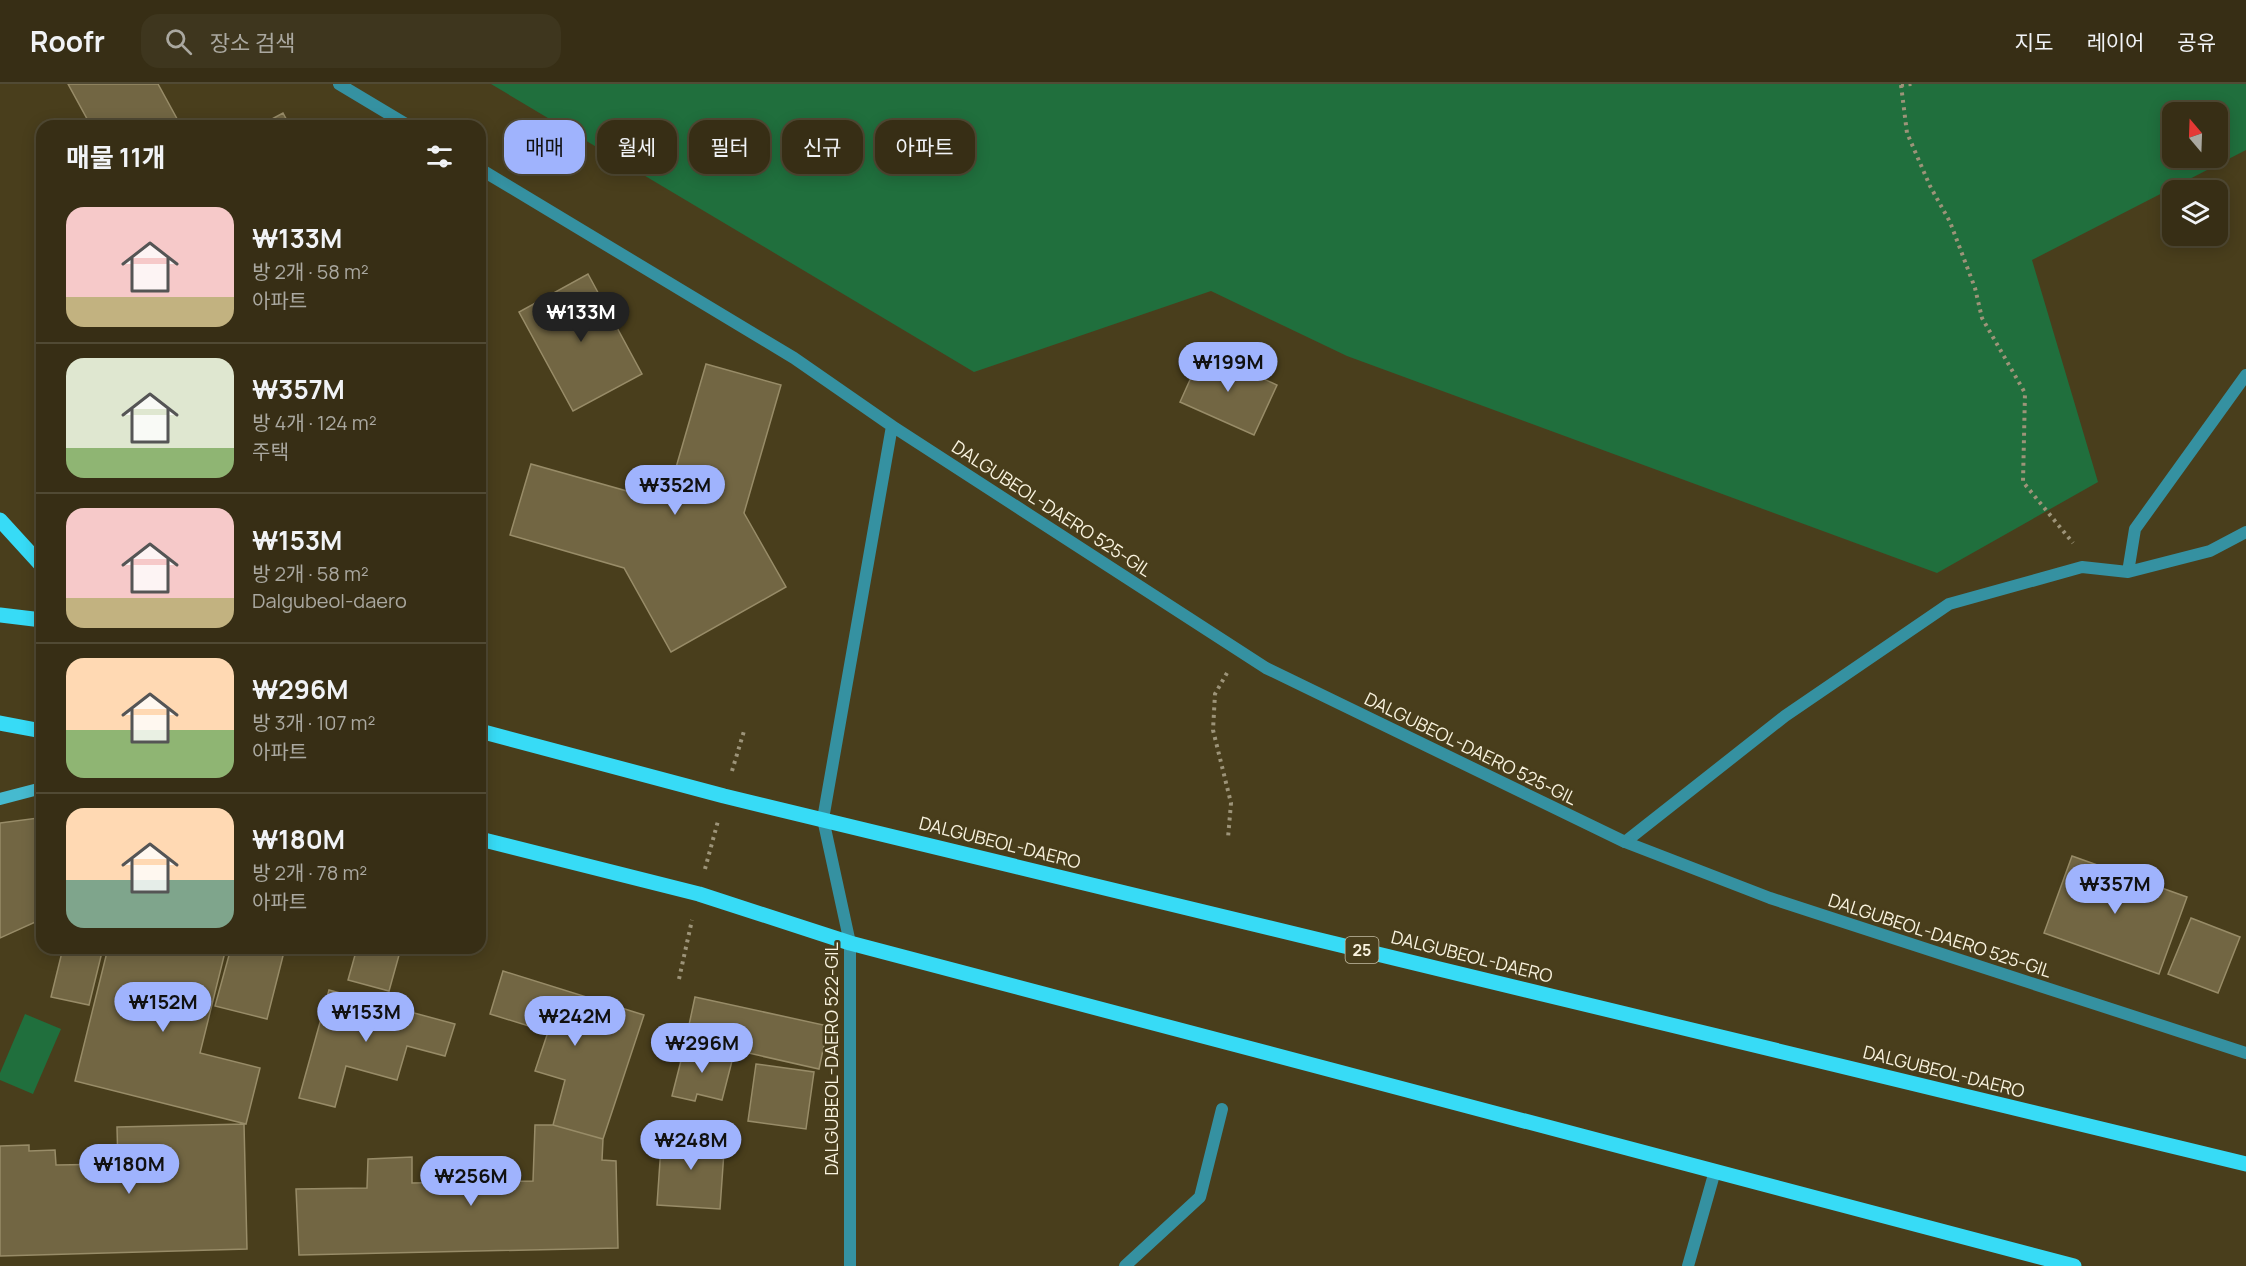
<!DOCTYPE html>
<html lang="ko">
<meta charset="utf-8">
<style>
:root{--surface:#372e15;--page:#3e361e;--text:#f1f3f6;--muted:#aaa8a0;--line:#514a34;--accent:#9fb3fd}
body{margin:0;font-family:Manrope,"Noto Sans KR",sans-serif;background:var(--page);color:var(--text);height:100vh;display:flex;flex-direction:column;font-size:22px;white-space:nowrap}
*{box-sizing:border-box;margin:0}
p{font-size:20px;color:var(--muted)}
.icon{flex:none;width:33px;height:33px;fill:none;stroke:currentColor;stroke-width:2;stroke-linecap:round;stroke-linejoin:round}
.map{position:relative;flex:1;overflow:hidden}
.details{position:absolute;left:36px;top:36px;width:450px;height:834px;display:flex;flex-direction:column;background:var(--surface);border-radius:18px;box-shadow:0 3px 15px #0003,0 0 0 2px var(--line)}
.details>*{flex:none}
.top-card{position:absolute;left:504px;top:36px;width:570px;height:54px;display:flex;gap:12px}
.needle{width:39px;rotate:341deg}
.tools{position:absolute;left:2162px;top:18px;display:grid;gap:12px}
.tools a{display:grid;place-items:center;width:66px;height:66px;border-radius:12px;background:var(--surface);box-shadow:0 3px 15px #0003,0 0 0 2px var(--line);font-size:30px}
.price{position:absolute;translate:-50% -51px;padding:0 14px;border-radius:21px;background:var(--accent);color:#111;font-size:20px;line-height:39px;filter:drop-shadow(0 2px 3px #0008)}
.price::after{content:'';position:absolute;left:50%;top:36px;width:18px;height:14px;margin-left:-9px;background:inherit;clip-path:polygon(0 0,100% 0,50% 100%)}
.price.on{background:#222;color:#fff}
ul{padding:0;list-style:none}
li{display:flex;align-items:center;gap:18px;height:150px;padding:0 30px}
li+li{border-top:2px solid var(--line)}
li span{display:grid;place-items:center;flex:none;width:168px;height:120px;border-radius:18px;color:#555}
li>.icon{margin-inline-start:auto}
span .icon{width:72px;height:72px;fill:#fffc;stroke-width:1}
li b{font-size:26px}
h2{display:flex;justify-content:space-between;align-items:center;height:72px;padding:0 30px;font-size:26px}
.chip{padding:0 21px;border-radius:18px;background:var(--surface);box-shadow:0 3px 15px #0003,0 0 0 2px var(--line);font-size:21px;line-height:54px}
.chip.on{background:var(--accent);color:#111}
header{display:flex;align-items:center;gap:36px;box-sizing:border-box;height:84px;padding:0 30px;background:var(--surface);border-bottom:2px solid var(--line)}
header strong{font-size:28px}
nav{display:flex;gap:33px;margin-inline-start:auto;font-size:21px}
.search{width:420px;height:54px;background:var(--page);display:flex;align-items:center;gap:15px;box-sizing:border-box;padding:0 21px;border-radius:18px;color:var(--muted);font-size:22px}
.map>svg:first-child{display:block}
</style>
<header>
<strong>Roofr</strong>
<div class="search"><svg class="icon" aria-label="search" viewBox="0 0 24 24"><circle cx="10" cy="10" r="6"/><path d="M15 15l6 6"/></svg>장소 검색</div>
<nav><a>지도</a><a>레이어</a><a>공유</a></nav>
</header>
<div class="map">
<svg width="2246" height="1182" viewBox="0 0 2246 1182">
<rect width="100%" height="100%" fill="#493e1c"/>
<path fill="#206f3d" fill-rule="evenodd" d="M491,0H2246V66L2032,176L2098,398L1937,489L1347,272L1211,207L974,288ZM2172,28H2217V74H2172Z
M25,930L61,945L33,1010L0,996V989Z"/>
<path fill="#726643" stroke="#988c68" stroke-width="1.5" d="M68,0H158L181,42H91Z
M283,29L290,42H259Z
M588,190L642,290L573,327L519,228Z
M1203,267L1277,301L1254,351L1180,318Z
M706,280L781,301L744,429L786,503L671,568L624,484L510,451L531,380L666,418Z
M38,734L42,777V835L0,854V739Z
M2072,772L2187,813L2159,890L2044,849Z
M2191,834L2240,853L2218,909L2168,890Z
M63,864H103L89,921L51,913Z
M108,864H226L200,969L260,984L246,1040L75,997Z
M231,864H285L267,935L215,922Z
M357,864H401L389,907L348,896Z
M503,887L644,931L603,1055L553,1041L565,996L535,987L548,948L490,930Z
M329,906L455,940L445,972L407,962L397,996L346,982L335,1023L299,1014Z
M695,913L828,942L819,985L686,955Z
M685,961L733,973L722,1016L697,1010L695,1017L672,1012Z
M756,980L814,988L806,1045L748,1037Z
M244,1040L247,1165L0,1172V1062L29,1061V1067L55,1066L56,1081L118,1080L117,1043Z
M535,1041H553L603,1055L602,1076L616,1077L618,1164L299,1171L296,1105L367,1104L368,1075L412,1073V1099L533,1097Z
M662,1048L725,1053L720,1125L657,1121Z"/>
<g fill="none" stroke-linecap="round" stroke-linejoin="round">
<path stroke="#9d9479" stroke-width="4" stroke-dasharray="3 4.5" stroke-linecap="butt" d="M1901,1L1907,49L1930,102L1950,138L1975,204L1982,234L2025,309L2023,398L2073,459
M1901,1L1912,0
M1227,589L1215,610L1213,646L1231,719L1228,754
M732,687L744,647
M705,785L718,737
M679,895L692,836"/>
<path stroke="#3591a1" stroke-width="12" d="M1125,1182L1200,1113L1222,1025"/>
<path stroke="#3591a1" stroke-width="12" d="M2128,488L2210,467L2246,448
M823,735L850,859V1182
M1625,758L1785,632L1949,520L2082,483L2128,488L2135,445L2246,291
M1688,1182L1715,1087"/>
<path stroke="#3591a1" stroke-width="12" d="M339,0L409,42
M480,85L794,274L892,342L1266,584L1625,758L1770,814L2246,969
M823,735L892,342"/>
<path stroke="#46bacf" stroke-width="12" d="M0,715L42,704"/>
<path stroke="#37dbf6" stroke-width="15" d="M0,436L42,482
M0,531L42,536
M0,639L42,647
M480,647L724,712L2246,1080
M480,755L699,810L850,859L2074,1182"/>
</g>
<g text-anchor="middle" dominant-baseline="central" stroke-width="5" stroke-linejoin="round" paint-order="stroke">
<rect fill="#493e1c" stroke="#c4bda4" stroke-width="1.5" x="1345.5" y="853" width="33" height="26" rx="4.5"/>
<g font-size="16" font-weight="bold" fill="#f9f3df">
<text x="1362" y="866">25</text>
</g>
<g font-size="18" fill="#f9f3df" stroke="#493e1c">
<text transform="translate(1052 424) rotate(33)">DALGUBEOL-DAERO 525-GIL</text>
<text transform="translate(1471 664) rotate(26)">DALGUBEOL-DAERO 525-GIL</text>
<text transform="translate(1000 758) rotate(14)">DALGUBEOL-DAERO</text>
<text transform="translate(1940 851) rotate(18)">DALGUBEOL-DAERO 525-GIL</text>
<text transform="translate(1472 872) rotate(14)">DALGUBEOL-DAERO</text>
<text transform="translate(831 975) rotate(-90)">DALGUBEOL-DAERO 522-GIL</text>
<text transform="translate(1944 987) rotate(14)">DALGUBEOL-DAERO</text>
</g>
</g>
</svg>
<div class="tools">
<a><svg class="needle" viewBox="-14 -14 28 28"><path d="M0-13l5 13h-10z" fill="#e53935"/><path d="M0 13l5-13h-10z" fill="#aaa8a0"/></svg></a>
<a><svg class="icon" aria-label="layers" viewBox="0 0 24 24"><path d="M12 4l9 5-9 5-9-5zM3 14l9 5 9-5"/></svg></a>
</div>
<b class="price on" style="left:581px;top:259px">₩133M</b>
<b class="price" style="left:1228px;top:309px">₩199M</b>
<b class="price" style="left:675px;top:432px">₩352M</b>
<b class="price" style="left:2115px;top:831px">₩357M</b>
<b class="price" style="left:163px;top:949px">₩152M</b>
<b class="price" style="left:366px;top:959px">₩153M</b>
<b class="price" style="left:575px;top:963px">₩242M</b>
<b class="price" style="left:702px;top:990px">₩296M</b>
<b class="price" style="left:691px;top:1087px">₩248M</b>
<b class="price" style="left:129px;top:1111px">₩180M</b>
<b class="price" style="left:471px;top:1123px">₩256M</b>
<div class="top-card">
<a class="chip on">매매</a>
<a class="chip">월세</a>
<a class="chip">필터</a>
<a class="chip">신규</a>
<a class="chip">아파트</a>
</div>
<section class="details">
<h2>매물 11개<svg class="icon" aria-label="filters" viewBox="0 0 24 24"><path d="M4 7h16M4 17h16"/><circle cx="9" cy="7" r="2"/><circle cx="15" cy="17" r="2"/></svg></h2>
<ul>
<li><span style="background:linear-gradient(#f6c9c9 75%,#c2b280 0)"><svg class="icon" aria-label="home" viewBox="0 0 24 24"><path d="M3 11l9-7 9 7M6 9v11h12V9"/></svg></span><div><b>₩133M</b><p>방 2개 · 58 m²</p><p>아파트</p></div></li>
<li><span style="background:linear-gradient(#dfe7d0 75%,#8fb573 0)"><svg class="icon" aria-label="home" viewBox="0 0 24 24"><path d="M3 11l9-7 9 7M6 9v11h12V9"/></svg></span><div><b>₩357M</b><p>방 4개 · 124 m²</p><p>주택</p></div></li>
<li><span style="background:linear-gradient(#f6c9c9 75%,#c2b280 0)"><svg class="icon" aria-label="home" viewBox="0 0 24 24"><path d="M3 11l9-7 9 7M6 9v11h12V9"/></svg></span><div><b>₩153M</b><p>방 2개 · 58 m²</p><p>Dalgubeol-daero</p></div></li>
<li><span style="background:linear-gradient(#ffd9b3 60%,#8fb573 0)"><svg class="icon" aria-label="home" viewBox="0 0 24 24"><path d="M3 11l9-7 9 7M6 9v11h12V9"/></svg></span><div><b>₩296M</b><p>방 3개 · 107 m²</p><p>아파트</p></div></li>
<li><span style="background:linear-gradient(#ffd9b3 60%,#7fa58c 0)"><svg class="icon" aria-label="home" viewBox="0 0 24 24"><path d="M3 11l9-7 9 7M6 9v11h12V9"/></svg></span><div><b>₩180M</b><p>방 2개 · 78 m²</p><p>아파트</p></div></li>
</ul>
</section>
</div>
